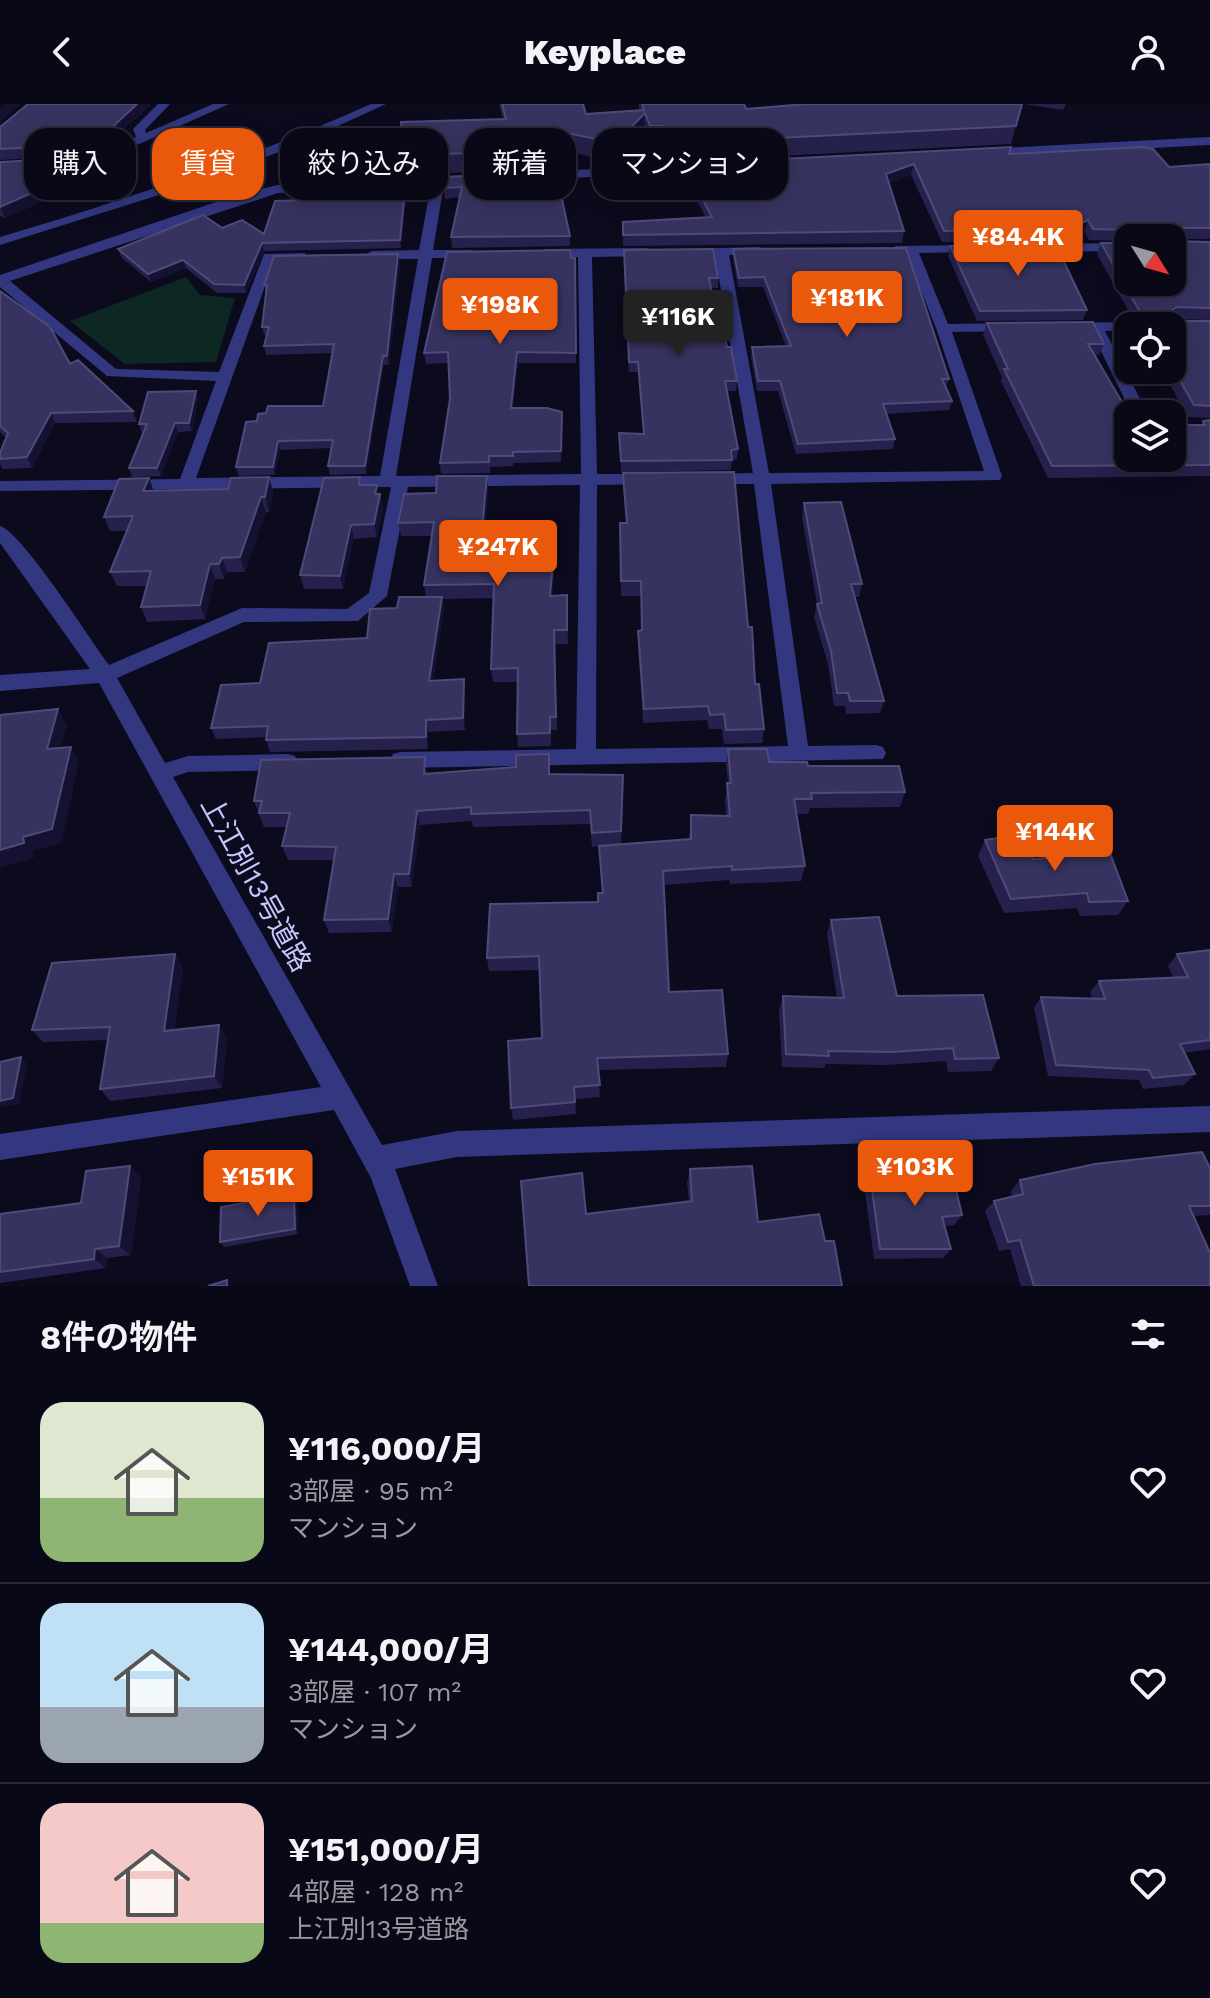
<!DOCTYPE html>
<html lang="ja">
<meta charset="utf-8">
<style>
:root{--surface:#090816;--page:#171623;--text:#f1f3f6;--muted:#999aa1;--line:#292935;--accent:#ea580c}
body{margin:0;font-family:"Work Sans","Noto Sans JP",sans-serif;background:var(--page);color:var(--text);height:100vh;display:flex;flex-direction:column;font-size:30px;white-space:nowrap}
*{box-sizing:border-box;margin:0}
p{font-size:26px;color:var(--muted)}
.icon{flex:none;width:44px;height:44px;fill:none;stroke:currentColor;stroke-width:2;stroke-linecap:round;stroke-linejoin:round}
.map{position:relative;height:1182px;overflow:hidden}
.sheet{display:flex;flex-direction:column;background:var(--surface);flex:1}
.sheet>*{flex:none}
.banner{position:absolute;left:24px;top:24px;width:800px;height:72px;display:flex;gap:16px}
.needle{width:52px;rotate:127deg}
.fabs{position:absolute;left:1114px;top:120px;display:grid;gap:16px}
.fabs a{display:grid;place-items:center;width:72px;height:72px;border-radius:16px;background:var(--surface);box-shadow:0 4px 20px #0003,0 0 0 2px var(--line);font-size:40px}
.price{position:absolute;translate:-50% -68px;padding:0 18px;border-radius:8px;background:var(--accent);color:#fff;font-size:26px;line-height:52px;filter:drop-shadow(0 2px 4px #0008)}
.price::after{content:'';position:absolute;left:50%;top:48px;width:24px;height:18px;margin-left:-12px;background:inherit;clip-path:polygon(0 0,100% 0,50% 100%)}
.price.on{background:#222;color:#fff}
ul{padding:0;list-style:none}
li{display:flex;align-items:center;gap:24px;height:200px;padding:0 40px}
li+li{border-top:2px solid var(--line)}
li span{display:grid;place-items:center;flex:none;width:224px;height:160px;border-radius:24px;color:#555}
li>.icon{margin-inline-start:auto}
span .icon{width:96px;height:96px;fill:#fffc;stroke-width:1}
li b{font-size:34px}
h2{display:flex;justify-content:space-between;align-items:center;height:96px;padding:0 40px;font-size:34px}
.tag{padding:0 28px;border-radius:24px;background:var(--surface);box-shadow:0 4px 20px #0003,0 0 0 2px var(--line);font-size:28px;line-height:72px}
.tag.on{background:var(--accent);color:#fff}
header{display:flex;justify-content:space-between;align-items:center;height:104px;padding:0 40px;background:var(--surface);font-size:36px;font-weight:800}
.map>svg:first-child{display:block}
</style>
<header><svg class="icon" aria-label="back" viewBox="0 0 24 24"><path d="M15 5l-7 7 7 7"/></svg>Keyplace<svg class="icon" aria-label="person" viewBox="0 0 24 24"><circle cx="12" cy="8" r="4"/><path d="M4 21q1-7 8-7t8 7"/></svg></header>
<div class="map">
<svg width="1210" height="1182" viewBox="0 0 1210 1182">
<rect width="100%" height="100%" fill="#0c0a1d"/>
<path fill="#0d2723" d="M186,173L200,191L235,194L216,258L125,260L70,217Z"/>
<g fill="none" stroke-linecap="round" stroke-linejoin="round">
<path fill="#32377f" fill-rule="evenodd" d="M158,0H170L145,26L146,29L213,0H229L92,61L0,66V58L86,54L136,33L133,25Z
M371,0H386L292,43L197,79L0,141V133C126,96 250,54 371,0Z
M1210,33V41L982,53L976,49L982,45Z
M711,59L715,60V66L535,76L529,72L535,68Z
M471,71L475,72V78L444,80L433,146H472L479,150L472,154H432L396,372L581,370L578,153H544L537,149L544,145L648,144L655,148L648,152L592,153L597,370H648L656,375L648,380L597,381L596,645L788,642L754,380H708L700,375L708,370L753,369L715,152H688L681,148L683,145L760,143L767,147L760,151H729L769,369L984,367L936,224L906,149L895,148V142L981,141L983,144L976,148L919,149L948,220L1012,219L1019,223L1012,227L952,228L1002,372L1000,376L771,380L808,642L876,641L883,643L886,649L883,655L400,664L393,662L390,656L393,650L400,648L576,645L580,381L408,383L387,492L358,517L244,518L117,574L165,659L188,652L288,650L295,652L298,658L295,664L288,666L188,668L173,673L382,1041L457,1027L1210,1002V1028L457,1053L395,1065L438,1182H410L371,1074L334,1006L0,1056V1030L321,983L99,579L0,587V571L90,565L0,439V422C22,428 91,537 109,561L242,504L347,505L369,489L391,383L0,387V377L180,375L216,277L107,272L0,183V171L228,94L277,81ZM431,81L419,146L372,147L365,151L372,155H418L380,372L196,374L274,157L305,155V149L264,150L219,268L116,265L10,177L278,89Z
M1128,139V147L1032,148L1025,144L1032,140Z
M1128,218L1135,222H1128V226L1105,227L1148,310H1132L1091,227H1068L1061,223L1068,219Z"/>
</g>
<path fill="#26214c" d="M28,0H151L106,42L85,51L0,56V23Z
M499,0H583L586,10L639,7V0H744L746,5L797,1V0H1022L1011,40L677,57L674,51L666,52L662,40L649,41L644,28L615,58L569,48V58H556V64L406,71L404,52L503,15Z
M1024,0H1066L1063,6Z
M1009,50L1169,63L1210,60V135H1174V137L1210,138V216L1174,215L1177,217H1210V314L1188,313L1162,266H1172V222H1137L1097,150L1101,139H1128L1172,134H1128V137L1089,136L1084,128L1066,137L942,138L911,71L889,79L904,127L902,139L623,142V118L706,114L684,71V60Z
M0,58L81,65L46,96L5,114L0,112Z
M562,72V82H559L570,132V142L452,144L451,133L460,93L445,95L444,84Z
M406,77L427,84L425,96L408,98Z
M405,87L406,95L401,144L264,147L246,189H217L186,164L151,178L121,153L118,145L222,124L264,130L344,95Z
M950,142L1087,206L1083,216L977,217L948,152Z
M733,145L949,275L946,284L952,297L949,306L886,310L895,335L893,345L796,350L778,287H757L751,253L752,243L786,242L763,183H738L733,155Z
M571,154H575L576,259H518L513,304L562,308L561,358L513,359V362L490,363V369L441,370L440,359L450,295L449,259L426,260L424,249Z
M624,156L718,174V184H711L720,228L727,243L737,277L736,287H727L738,345L737,355L732,356L731,366L621,368L619,329L643,330L638,268H629Z
M400,158L389,261H384L366,370L330,371L328,362L331,344L280,346L275,371L239,372L236,363L257,317L323,302L333,249L266,251L264,242L267,231H264L262,223L266,189L264,181Z
M0,187L70,260L133,307L137,318L55,319L32,364L3,365L0,360V349L6,334L0,328Z
M987,219L1104,240L1099,251L1095,252L1128,354L1201,321L1203,317L1210,316V372L1048,374L1001,277L1002,273L983,231Z
M198,295L192,327L178,328L161,372L132,373L129,364L143,329H142L139,320Z
M623,369L755,580L764,625L762,639L724,640L722,625H709L707,616L643,619L638,542V527L641,526V492H621L620,434L626,419L623,384Z
M487,372L488,386L484,436H555L556,450L552,492L567,491L568,540H555L557,626H551V642L518,643L517,630L518,578H493L491,565L493,494L443,495L444,505L433,577L465,587V626L428,628V645L270,648L266,636V633L216,635L211,624L260,579L367,534L397,504L426,493L424,481L432,432H401L398,419L436,389Z
M269,373L273,388L269,408H266L245,468H227L224,475H215L205,515L147,518L141,503L147,482H117L110,468L127,427H110L104,413L149,374L154,387L228,385Z
M362,381L380,390L383,404L377,433L354,435L343,485H304L300,471Z
M804,399L862,480L859,493H855L884,597L880,609L846,610L845,602H834L828,560L814,513L817,500L802,413Z
M728,645L769,658L808,662L905,688L900,703L810,704L808,710H796L805,762L801,777L730,780L729,776L664,781L669,888L728,950L726,963L598,966L600,993L575,995L576,1010L513,1016L511,1004L542,934L540,866L489,867L487,854L598,798L602,789L599,742L592,743L590,720L473,723L472,717L420,721L412,783H398L392,828L329,829L324,816L334,756H288L282,742L287,723H264L254,697L427,667V669L550,670L623,671L621,740L689,735L691,711L726,712L725,695L728,679L726,661Z
M985,736L1033,755L1128,797L1118,811L1080,812L1077,804L1004,809L978,752Z
M831,816L897,892L999,954L991,967L948,968L946,957L886,961L826,960L824,964L782,963L779,906L783,892L837,894L827,830Z
M1210,846V945L1184,949L1195,970L1184,981L1143,985L1139,976L1048,972L1034,904L1041,893L1092,895L1090,888L1099,877L1173,873L1168,862L1177,850Z
M175,850L183,864L174,926L227,934L222,984L110,997L100,985L108,936L43,938L32,926Z
M920,1061L962,1111L954,1121L945,1122L951,1145L943,1154L874,1155L864,1081L870,1070L915,1069Z
M1210,1064V1111L1193,1112L1210,1182H1021L1010,1145L999,1147L985,1107L994,1097L1012,1093L1011,1087L1020,1076Z
M690,1065L758,1118L825,1137L586,1110L689,1097L687,1078Z
M141,1073L131,1151L107,1154L106,1164L0,1179V1110L81,1099Z
M298,1096V1130L225,1143L220,1138Z"/>
<path fill="#141131" d="M6,0H21L0,19V5Z
M137,0H151L106,42L85,51L82,41Z
M645,9L644,28L615,58L616,39Z
M77,54L81,65L46,96L5,114L1,104Z
M914,60L911,71L884,81L886,70Z
M426,76L427,84L425,96L424,88Z
M405,87L406,95L401,144L400,136Z
M1088,116L1084,128L1066,137L1070,125Z
M262,139L264,147L246,189L244,181Z
M398,150L400,158L389,261L387,252Z
M183,156L186,164L151,178L148,170Z
M1177,203L1172,215L1167,210Z
M517,248L518,259L512,314L511,304Z
M383,252L384,261L366,370L365,362Z
M196,287L198,295L192,327L189,319Z
M51,309L55,319L32,364L27,353Z
M175,319L178,328L161,372L157,364Z
M278,337L280,346L275,371L273,363Z
M487,372L488,386L482,450L481,436Z
M269,373L273,388L269,408L265,393Z
M149,374L154,389L143,387Z
M377,381L383,404L377,433L374,420L375,390Z
M261,393L266,408L245,468L240,453Z
M351,421L354,435L343,485L340,472Z
M555,436L556,450L551,506L550,492Z
M222,454L227,468L224,475L219,460Z
M210,460L215,475L205,515L200,501Z
M442,493L444,505L431,589L429,577Z
M464,575L465,587V626L463,614Z
M58,605L67,621L56,660L47,645Z
M426,616L428,628V645L426,633Z
M71,643L79,658L62,739L33,747L34,754L0,764V746Z
M417,707L420,721L412,783L409,770Z
M394,770L398,783L392,828L388,815Z
M175,850L183,864L173,940L164,927Z
M219,921L227,934L222,984L214,972Z
M21,953L27,960L19,1000L0,1004V997Z
M130,1062L141,1073L131,1151L119,1142Z
M294,1090L298,1096V1130L295,1125Z
M95,1145L107,1154L106,1164L94,1155Z"/>
<path fill="#373360" stroke="#4e4a79" stroke-width="2" d="M28,0H137L103,32L82,41L0,45V23Z
M502,0H583L586,10L644,6L642,0H744L746,5L806,0H1022L1016,22L678,39L674,32L667,33L663,22H650L645,9L616,39L567,29L569,39H554L556,45L404,52L401,18L506,15Z
M1011,43L1009,50L1143,43L1153,45L1169,63L1210,60V124H1176L1174,127V137L1210,138V204L1177,203L1167,210L1177,217H1210V302L1194,301L1172,263V222H1148L1101,139H1128V178H1172V134H1135L1134,126L1093,125L1088,116L1070,125L944,127L914,60L886,70L904,127L623,131V118L712,113L684,60Z
M77,54L41,85L0,103V58Z
M560,67L562,72H557L570,132L451,133L462,83L444,84L445,73Z
M426,76L424,88L407,90L406,77Z
M405,87L400,136L262,139L244,181L214,180L183,156L148,170L118,145L203,111L222,124L242,116L264,130L275,97L344,95V89Z
M1056,141L1087,206L980,207L950,142Z
M906,144L949,275H942L952,297L883,300L895,335L798,340L780,277H758L752,243L791,242L764,173L739,174L733,145Z
M713,145L718,174H709L720,228H724L727,243H731L737,277H725L738,345L731,346L732,356L621,357L619,329L644,330L638,258H629L624,146Z
M570,146L571,154H575L576,249L517,248L511,304H547L562,308L561,347L513,348V352H489V358L440,359L450,295L448,248L424,249L447,148Z
M398,150L387,252H383L365,362H328L333,336L278,337L273,363H236L246,318L257,317L258,310L266,309L268,302H323L334,240L264,242L269,223H262L267,181H264L274,152Z
M0,187L50,223L70,260L78,256L133,307L51,309L27,353L0,355V349L8,329L0,322Z
M1093,218L1104,240H1088L1129,310L1128,354H1172V321H1205L1203,317L1210,316V361L1052,362L1004,265H1008L987,219Z
M196,287L189,319H175L157,364H129L147,320H139L148,288Z
M734,368L748,523H752L755,580H759L764,625L726,626L724,610L710,611L708,602L644,605L638,527L642,526L641,477H621L620,419H627L623,369Z
M437,372H487L481,436H555L550,492L567,491V526H554L556,613H550V629L517,630L518,564L491,565L494,480L424,481L434,418L398,419L404,390L436,389Z
M269,373L265,393H261L240,453L222,454L219,460H210L200,501L141,503L151,467L110,468L133,412L104,413L119,375L149,374L143,387L228,385L231,374Z
M360,373L359,381H377L375,390H380L374,420L351,421L340,472L300,471L324,374Z
M841,398L862,480H851L884,597H850L848,589H837L831,547L817,500L822,499L804,399Z
M399,493H442L429,577L464,575L463,614L426,616V633L266,636L268,622L211,624L221,581L260,579L269,539L367,534L370,505L397,504Z
M58,605L47,645L71,643L52,725L23,733L24,739L0,746V611Z
M728,645H767L769,658H807L808,662H899L905,688L811,689L812,695H794L805,762L732,766V762L663,767L669,888L722,886L728,950L597,954L600,981L574,983L575,998L511,1004L508,937L542,934L539,852L487,854L490,800L598,798V789H603L599,742L691,735V711L730,712L727,679H731Z
M549,650V670L623,671L621,727L592,729L590,706L471,710V703L417,707L409,770H394L388,815L324,816L336,743L282,742L290,709H259L262,697H254L261,656L425,653L424,670L516,663V651Z
M1024,730L1033,755L1110,749L1128,797L1089,798L1087,789L1011,795L985,736Z
M879,813L897,892L983,891L999,954L955,955L953,944L892,948L828,947L829,952L786,950L783,892L844,894L831,816Z
M1210,846V936L1180,940L1195,970L1153,974L1149,966L1056,961L1041,893L1105,895L1099,877L1188,873L1177,850Z
M175,850L164,927L219,921L214,972L100,985L110,923L32,926L52,859Z
M21,953L13,994L0,997V958Z
M1202,1048L1210,1064V1102H1189L1210,1149V1182H1034L1020,1136L1008,1138L994,1097L1023,1090L1020,1076L1095,1060Z
M950,1060L962,1111L942,1113L951,1145H880L870,1070L922,1068L920,1061Z
M130,1062L119,1142L95,1145L94,1155L0,1168V1110L81,1099L86,1067Z
M752,1062L758,1118L819,1110L825,1137H834L842,1182H529L521,1077L582,1069L586,1110L692,1097L690,1065Z
M294,1090L295,1125L220,1138L221,1103Z
M227,1176V1182H208Z"/>
<g text-anchor="middle" dominant-baseline="central" stroke-width="6" stroke-linejoin="round" paint-order="stroke">
<g font-size="28" fill="#c7c6ff" stroke="#0c0a1d">
<text transform="translate(256 780) rotate(61)">上江別13号道路</text>
</g>
</g>
</svg>
<div class="fabs">
<a><svg class="needle" viewBox="-14 -14 28 28"><path d="M0-13l5 13h-10z" fill="#e53935"/><path d="M0 13l5-13h-10z" fill="#999aa1"/></svg></a>
<a><svg class="icon" aria-label="locate" viewBox="0 0 24 24"><circle cx="12" cy="12" r="6"/><path d="M12 2v4M12 18v4M2 12h4M18 12h4"/></svg></a>
<a><svg class="icon" aria-label="layers" viewBox="0 0 24 24"><path d="M12 4l9 5-9 5-9-5zM3 14l9 5 9-5"/></svg></a>
</div>
<b class="price" style="left:1018px;top:174px">¥84.4K</b>
<b class="price" style="left:847px;top:235px">¥181K</b>
<b class="price" style="left:500px;top:242px">¥198K</b>
<b class="price on" style="left:678px;top:254px">¥116K</b>
<b class="price" style="left:498px;top:484px">¥247K</b>
<b class="price" style="left:1055px;top:769px">¥144K</b>
<b class="price" style="left:915px;top:1104px">¥103K</b>
<b class="price" style="left:258px;top:1114px">¥151K</b>
<div class="banner">
<a class="tag">購入</a>
<a class="tag on">賃貸</a>
<a class="tag">絞り込み</a>
<a class="tag">新着</a>
<a class="tag">マンション</a>
</div>
</div>
<section class="sheet">
<h2>8件の物件<svg class="icon" aria-label="filters" viewBox="0 0 24 24"><path d="M4 7h16M4 17h16"/><circle cx="9" cy="7" r="2"/><circle cx="15" cy="17" r="2"/></svg></h2>
<ul>
<li><span style="background:linear-gradient(#dfe7d0 60%,#8fb573 0)"><svg class="icon" aria-label="home" viewBox="0 0 24 24"><path d="M3 11l9-7 9 7M6 9v11h12V9"/></svg></span><div><b>¥116,000/月</b><p>3部屋 · 95 m²</p><p>マンション</p></div><svg class="icon" aria-label="heart" viewBox="0 0 24 24"><path d="M12 20l-8-8c-3-5 5-10 8-4 3-6 11-1 8 4z"/></svg></li>
<li><span style="background:linear-gradient(#bfe0f5 65%,#9aa5b1 0)"><svg class="icon" aria-label="home" viewBox="0 0 24 24"><path d="M3 11l9-7 9 7M6 9v11h12V9"/></svg></span><div><b>¥144,000/月</b><p>3部屋 · 107 m²</p><p>マンション</p></div><svg class="icon" aria-label="heart" viewBox="0 0 24 24"><path d="M12 20l-8-8c-3-5 5-10 8-4 3-6 11-1 8 4z"/></svg></li>
<li><span style="background:linear-gradient(#f6c9c9 75%,#8fb573 0)"><svg class="icon" aria-label="home" viewBox="0 0 24 24"><path d="M3 11l9-7 9 7M6 9v11h12V9"/></svg></span><div><b>¥151,000/月</b><p>4部屋 · 128 m²</p><p>上江別13号道路</p></div><svg class="icon" aria-label="heart" viewBox="0 0 24 24"><path d="M12 20l-8-8c-3-5 5-10 8-4 3-6 11-1 8 4z"/></svg></li>
</ul>
</section>
